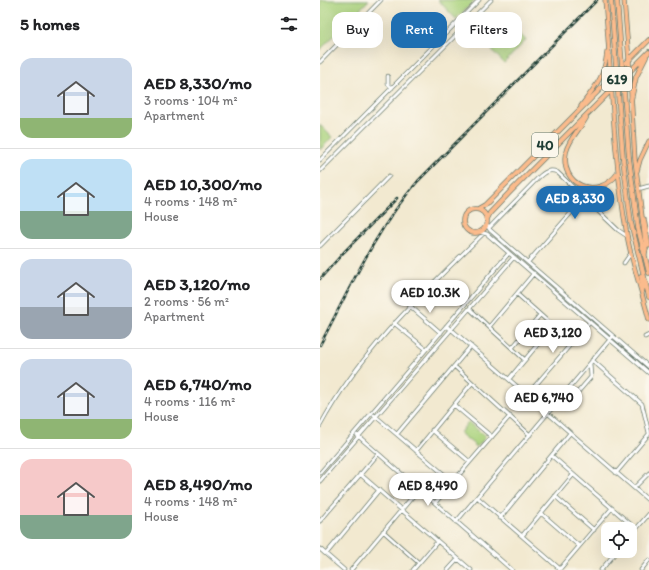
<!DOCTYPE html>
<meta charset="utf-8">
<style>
:root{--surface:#fff;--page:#f6f6f6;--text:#202124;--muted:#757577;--line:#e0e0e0;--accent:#1f6fb2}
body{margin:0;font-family:Itim,sans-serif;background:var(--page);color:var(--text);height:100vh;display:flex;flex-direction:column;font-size:15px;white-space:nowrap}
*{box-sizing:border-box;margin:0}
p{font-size:13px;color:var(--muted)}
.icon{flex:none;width:22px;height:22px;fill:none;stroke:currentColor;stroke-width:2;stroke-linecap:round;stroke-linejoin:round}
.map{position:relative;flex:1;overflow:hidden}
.side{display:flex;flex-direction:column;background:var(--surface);width:320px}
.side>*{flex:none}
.banner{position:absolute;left:12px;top:12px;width:257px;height:36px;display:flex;gap:8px}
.fabs{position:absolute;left:281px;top:522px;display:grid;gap:8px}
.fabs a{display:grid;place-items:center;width:36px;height:36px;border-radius:8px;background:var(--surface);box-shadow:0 4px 16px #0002;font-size:20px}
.price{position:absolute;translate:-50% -34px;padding:0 9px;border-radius:14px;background:#fff;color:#222;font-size:13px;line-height:26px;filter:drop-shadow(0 1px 2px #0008)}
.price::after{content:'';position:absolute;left:50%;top:24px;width:12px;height:9px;margin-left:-6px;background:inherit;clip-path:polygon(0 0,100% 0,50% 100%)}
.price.current{background:var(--accent);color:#fff}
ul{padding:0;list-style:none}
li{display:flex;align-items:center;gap:12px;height:100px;padding:0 20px}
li+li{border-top:1px solid var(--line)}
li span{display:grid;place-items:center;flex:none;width:112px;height:80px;border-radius:12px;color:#555}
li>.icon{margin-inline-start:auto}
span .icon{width:48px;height:48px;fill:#fffc;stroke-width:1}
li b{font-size:17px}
h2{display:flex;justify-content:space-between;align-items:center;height:48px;padding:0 20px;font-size:17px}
.pill{padding:0 14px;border-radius:12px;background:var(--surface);box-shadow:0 4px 16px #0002;font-size:14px;line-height:36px}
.pill.current{background:var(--accent);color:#fff}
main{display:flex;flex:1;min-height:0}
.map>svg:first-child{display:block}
</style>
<main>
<section class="side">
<h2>5 homes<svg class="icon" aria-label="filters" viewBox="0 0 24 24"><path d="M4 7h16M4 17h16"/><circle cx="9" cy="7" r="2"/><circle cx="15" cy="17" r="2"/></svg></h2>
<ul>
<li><span style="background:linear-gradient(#c9d6e8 75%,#8fb573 0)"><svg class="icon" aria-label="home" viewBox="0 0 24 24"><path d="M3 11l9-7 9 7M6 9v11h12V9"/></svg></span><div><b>AED 8,330/mo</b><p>3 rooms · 104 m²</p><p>Apartment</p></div></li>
<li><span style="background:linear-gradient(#bfe0f5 65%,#7fa58c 0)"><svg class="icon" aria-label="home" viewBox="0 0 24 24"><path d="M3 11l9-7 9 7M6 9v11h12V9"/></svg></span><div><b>AED 10,300/mo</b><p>4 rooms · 148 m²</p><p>House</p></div></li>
<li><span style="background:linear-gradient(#c9d6e8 60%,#9aa5b1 0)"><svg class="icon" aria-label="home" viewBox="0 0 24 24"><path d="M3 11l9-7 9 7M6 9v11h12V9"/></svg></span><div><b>AED 3,120/mo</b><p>2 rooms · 56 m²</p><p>Apartment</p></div></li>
<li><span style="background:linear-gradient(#c9d6e8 75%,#8fb573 0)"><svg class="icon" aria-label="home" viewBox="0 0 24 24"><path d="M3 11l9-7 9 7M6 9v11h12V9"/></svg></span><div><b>AED 6,740/mo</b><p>4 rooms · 116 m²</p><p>House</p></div></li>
<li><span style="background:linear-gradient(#f6c9c9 70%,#7fa58c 0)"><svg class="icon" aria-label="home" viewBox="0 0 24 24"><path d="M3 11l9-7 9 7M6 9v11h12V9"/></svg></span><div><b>AED 8,490/mo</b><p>4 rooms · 148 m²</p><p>House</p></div></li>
</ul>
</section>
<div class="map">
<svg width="329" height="570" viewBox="0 0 329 570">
<rect width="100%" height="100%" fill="#fbf7ec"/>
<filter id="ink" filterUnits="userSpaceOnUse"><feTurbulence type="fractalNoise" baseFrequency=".025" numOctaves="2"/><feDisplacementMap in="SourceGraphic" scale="8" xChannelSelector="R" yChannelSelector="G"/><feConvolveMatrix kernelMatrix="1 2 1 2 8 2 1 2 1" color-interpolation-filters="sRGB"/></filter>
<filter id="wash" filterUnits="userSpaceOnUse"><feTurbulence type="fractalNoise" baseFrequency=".012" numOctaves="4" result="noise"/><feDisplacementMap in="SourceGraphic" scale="16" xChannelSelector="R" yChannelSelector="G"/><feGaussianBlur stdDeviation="0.9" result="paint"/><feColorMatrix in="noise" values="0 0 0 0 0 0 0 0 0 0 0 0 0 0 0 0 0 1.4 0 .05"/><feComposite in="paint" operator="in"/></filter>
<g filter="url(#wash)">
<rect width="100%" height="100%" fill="#f2e9d0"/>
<path fill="#abd37e" stroke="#658859" d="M0,0H49L0,50Z
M118,0H155L136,19Z
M192,26L206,40L184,63L170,48Z
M0,125L12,137L0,150Z
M148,422L166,437L157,447L140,433Z"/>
</g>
<g filter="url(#ink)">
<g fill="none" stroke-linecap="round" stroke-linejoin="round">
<g stroke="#69796b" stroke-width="4.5">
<path id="minor" d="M0,62L61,0
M68,76V84L72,88
M0,160L159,0
M0,171L171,0
M318,189L329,186
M166,224L170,230L329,367
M169,228L218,178C224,172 229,169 237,172L298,230L307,236
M159,232L167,234L329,373
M0,246L69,176
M208,262L265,197
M304,263L311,253
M197,294L252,343
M90,306L121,333
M150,309L169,327L205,360
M74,323L106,349
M126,326L132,330L329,501
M169,327L214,273
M325,337L329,335
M192,348L220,315
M272,360L322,404L329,433
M134,366L210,435
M189,379L233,326
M246,391L258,392L271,377L270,364
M207,395L270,322
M134,405L172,437
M54,415L133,482
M0,426C41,350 104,292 164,233
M112,430L150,462
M77,434L151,346
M37,435L192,570
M96,451L152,383
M232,456L316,529
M0,473L189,253
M296,473L329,434
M40,474L151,570
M0,481L194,257
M314,488L329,473
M235,496L274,530
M157,497L240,569
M115,503L150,462L190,416
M221,513L259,546
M180,518L250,433
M0,521L58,454
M136,522L293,336
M63,531L99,563
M202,536L253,475
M310,536L329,514
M0,549L24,570
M6,554L59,490
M31,570L99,489
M93,570L117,542
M128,570L138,559
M239,570L292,508
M281,570L297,551
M321,570L329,560"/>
</g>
<g stroke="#69796b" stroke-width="5">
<path id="major" d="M285,0C292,79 293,157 307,235C312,264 322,292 329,320
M304,0L309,60L315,160L326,249L325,254
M261,106C276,85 284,79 287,52
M317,171L320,160L329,141
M324,219L329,246"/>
</g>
<g stroke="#69796b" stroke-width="5.5">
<path id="highway" d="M311,100L316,77L326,57
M266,118C260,129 249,139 246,152C239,186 278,201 298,173
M309,158L318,228L329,273
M303,159L311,223L329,297
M158,209L165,205L329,40
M143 221a12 12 0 1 1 24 0a12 12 0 1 1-24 0Z
M167,219L170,213L190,192L329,52
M321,276L323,287L322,292"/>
</g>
<use href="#minor" stroke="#fff" stroke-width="3"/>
<use href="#major" stroke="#fbbb8c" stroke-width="3.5"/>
<use href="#highway" stroke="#fbbb8c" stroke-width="4"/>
<g stroke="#1f3d34" stroke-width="2.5">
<path id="rail" d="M0,279L24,252L77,198
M0,345C30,288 56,229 98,181L277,0"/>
</g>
<use href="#rail" stroke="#fbf7ec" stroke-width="1" stroke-dasharray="3" stroke-linecap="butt"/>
<g stroke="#69796b" stroke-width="5.5" stroke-linecap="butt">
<path id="highway-bridge" d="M291,0L303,159
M297,0L309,158"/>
</g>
<use href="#highway-bridge" stroke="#fbbb8c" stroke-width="4"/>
</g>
</g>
<g text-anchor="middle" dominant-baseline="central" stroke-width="3" stroke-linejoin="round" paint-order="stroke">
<g fill="#fbf7ec" stroke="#61756b" stroke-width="1">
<rect x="282" y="67" width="30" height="24" rx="3"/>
<rect x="212" y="133" width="26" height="24" rx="3"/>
</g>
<g font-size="14" font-weight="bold" fill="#1f3d34">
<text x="297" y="79">619</text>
<text x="225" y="145">40</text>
</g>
</g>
</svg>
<div class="fabs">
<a><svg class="icon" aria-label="locate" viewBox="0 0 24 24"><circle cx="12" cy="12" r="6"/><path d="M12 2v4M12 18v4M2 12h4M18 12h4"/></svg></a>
</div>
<b class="price current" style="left:255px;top:220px">AED 8,330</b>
<b class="price" style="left:110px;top:314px">AED 10.3K</b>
<b class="price" style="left:233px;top:354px">AED 3,120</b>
<b class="price" style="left:224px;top:419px">AED 6,740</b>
<b class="price" style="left:108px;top:507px">AED 8,490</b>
<div class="banner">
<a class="pill">Buy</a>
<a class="pill current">Rent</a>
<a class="pill">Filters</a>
</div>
</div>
</main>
